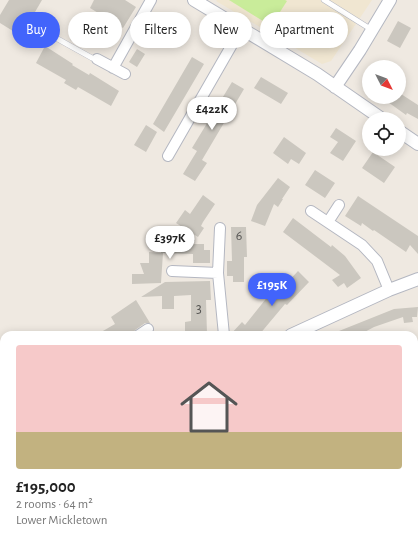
<!DOCTYPE html>
<meta charset="utf-8">
<style>
:root{--surface:#fff;--page:#f2f2f2;--text:#222;--muted:#767676;--line:#e0e0e0;--accent:#4264fb}
body{margin:0;font-family:"Alegreya Sans",sans-serif;background:var(--page);color:var(--text);height:100vh;display:flex;flex-direction:column;font-size:15px;white-space:nowrap}
*{box-sizing:border-box;margin:0}
p{font-size:13px;color:var(--muted)}
.icon{flex:none;width:22px;height:22px;fill:none;stroke:currentColor;stroke-width:2;stroke-linecap:round;stroke-linejoin:round}
.map{position:relative;flex:1;overflow:hidden}
.panel{position:absolute;left:0px;top:331px;width:418px;height:220px;display:flex;flex-direction:column;background:var(--surface);border-radius:12px 12px 0 0;box-shadow:0 2px 10px #0003}
.panel>*{flex:none}
.top-card{position:absolute;left:12px;top:12px;width:394px;height:36px;display:flex;gap:8px}
.needle{width:26px;rotate:132deg}
.tools{position:absolute;left:362px;top:60px;display:grid;gap:8px}
.tools a{display:grid;place-items:center;width:44px;height:44px;border-radius:50%;background:var(--surface);box-shadow:0 2px 10px #0003;font-size:20px}
.price{position:absolute;translate:-50% -34px;padding:0 9px;border-radius:14px;background:#fff;color:#222;font-size:13px;line-height:26px;filter:drop-shadow(0 1px 2px #0008)}
.price::after{content:'';position:absolute;left:50%;top:24px;width:12px;height:9px;margin-left:-6px;background:inherit;clip-path:polygon(0 0,100% 0,50% 100%)}
.price.on{background:var(--accent);color:#fff}
ul{padding:0;list-style:none}
li{display:grid;align-content:center;gap:8px;height:212px;padding:0 16px}
li+li{border-top:1px solid var(--line)}
li span{display:grid;place-items:center;height:124px;border-radius:4px;color:#555}
li>.icon{margin-inline-start:auto}
span .icon{width:72px;height:72px;fill:#fffc;stroke-width:1}
li b{font-size:17px}
.chip{padding:0 14px;border-radius:18px;background:var(--surface);box-shadow:0 2px 10px #0003;font-size:14px;line-height:36px}
.chip.on{background:var(--accent);color:#fff}
.map>svg:first-child{display:block}
</style>
<div class="map">
<svg width="418" height="551" viewBox="0 0 418 551">
<rect width="100%" height="100%" fill="#efe9e1"/>
<path fill="#f0e6d1" d="M217,0H372L331,61L322,64L216,1Z"/>
<path fill="#b6e59e" d="M414,511L418,512V551H114L121,547H414Z
M13,547H109L111,551H7Z"/>
<path fill="#c9ec9a" d="M229,0H285L287,1L271,26Z"/>
<g fill="none" stroke-linecap="round" stroke-linejoin="round">
<path stroke="#75cff0" stroke-width="3.5" d="M234,551L239,547"/>
</g>
<path fill="#cbc7bf" d="M9,0H42L21,36L0,23V15Z
M94,0H125L136,7L123,28L90,8Z
M168,21L180,28L174,39L161,31Z
M398,21L411,28L400,48L387,41Z
M78,27L91,34L84,47L70,40Z
M45,46L73,64L72,65L89,75L90,73L119,91L111,106L78,87L76,90L64,83L66,80L36,63Z
M137,49L145,54L137,67L129,62Z
M192,57L204,64L164,132L153,124Z
M261,77L288,93L281,104L254,88Z
M232,82L244,89L202,160L207,163L195,181L183,174L197,151L192,148Z
M401,94L418,105V119L407,113L406,115L381,97H399Z
M146,125L157,132L146,152L134,145Z
M336,128L356,141L343,161L330,153L338,142L330,137Z
M284,137L306,153L299,164L291,159L288,164L273,153Z
M373,152L395,167L384,183L362,168Z
M315,170L335,183L325,198L305,185Z
M278,178L290,187L282,199H283L278,207L274,204L265,226L251,221L257,205Z
M203,195L215,204L203,222L201,226L204,228L198,237L176,223L185,210L190,214Z
M358,196L418,236V254L410,245L406,252L374,230L373,231L362,223L361,226L345,216Z
M293,218L331,247L332,245L345,256L361,278L347,288L344,283L338,287L332,280L340,275L283,232Z
M231,227H246L247,257H244V282H233V276H227V261H232Z
M162,240H195L193,244H204V250H210V263H193V254L163,253L161,283L132,284V274H144L140,263H149V252L161,253Z
M298,271L309,282L287,305L285,304L259,335L254,331L253,333L256,335H230L242,322L245,325L269,295L273,298Z
M210,281L211,300H206L207,334L185,335V322L191,321V295L174,296V309H162V296L141,297L165,282Z
M136,300L150,323H145L135,330L133,335H96L115,324L111,317Z
M418,307L417,317H412L413,322L404,323L403,317L374,327L359,335H329L394,309Z"/>
<g fill="none" stroke-linecap="round" stroke-linejoin="round">
<g stroke="#b4b7c1" stroke-width="6">
<path id="service" d="M324,0L372,30
M56,38L92,58L97,59"/>
</g>
<g stroke="#b4b7c1" stroke-width="12">
<path id="minor" d="M97,59L125,74
M113,68L151,0
M168,156L241,29
M311,211L362,245L377,261L389,290
M328,222L339,205
M220,228L218,273L224,335
M172,271L218,273
M139,335L148,329"/>
</g>
<g stroke="#b4b7c1" stroke-width="14">
<path id="tertiary" d="M194,0L317,74L382,119
M335,87L360,50L390,0
M399,131L418,144
M291,335L389,290L418,279
M0,545L4,542"/>
</g>
<use href="#service" stroke="#fff" stroke-width="5"/>
<use href="#minor" stroke="#fff" stroke-width="10"/>
<use href="#tertiary" stroke="#fff" stroke-width="12"/>
</g>
<g text-anchor="middle" dominant-baseline="central" stroke-width="3" stroke-linejoin="round" paint-order="stroke">
<g font-size="14" fill="#555452">
<text x="239" y="236">6</text>
<text x="199" y="309">3</text>
</g>
</g>
</svg>
<div class="tools">
<a><svg class="needle" viewBox="-14 -14 28 28"><path d="M0-13l5 13h-10z" fill="#e53935"/><path d="M0 13l5-13h-10z" fill="#767676"/></svg></a>
<a><svg class="icon" aria-label="locate" viewBox="0 0 24 24"><circle cx="12" cy="12" r="6"/><path d="M12 2v4M12 18v4M2 12h4M18 12h4"/></svg></a>
</div>
<b class="price" style="left:212px;top:131px">£422K</b>
<b class="price" style="left:170px;top:260px">£397K</b>
<b class="price on" style="left:272px;top:307px">£195K</b>
<div class="top-card">
<a class="chip on">Buy</a>
<a class="chip">Rent</a>
<a class="chip">Filters</a>
<a class="chip">New</a>
<a class="chip">Apartment</a>
</div>
<section class="panel">
<ul>
<li><span style="background:linear-gradient(#f6c9c9 70%,#c2b280 0)"><svg class="icon" aria-label="home" viewBox="0 0 24 24"><path d="M3 11l9-7 9 7M6 9v11h12V9"/></svg></span><div><b>£195,000</b><p>2 rooms · 64 m²</p><p>Lower Mickletown</p></div></li>
</ul>
</section>
</div>
